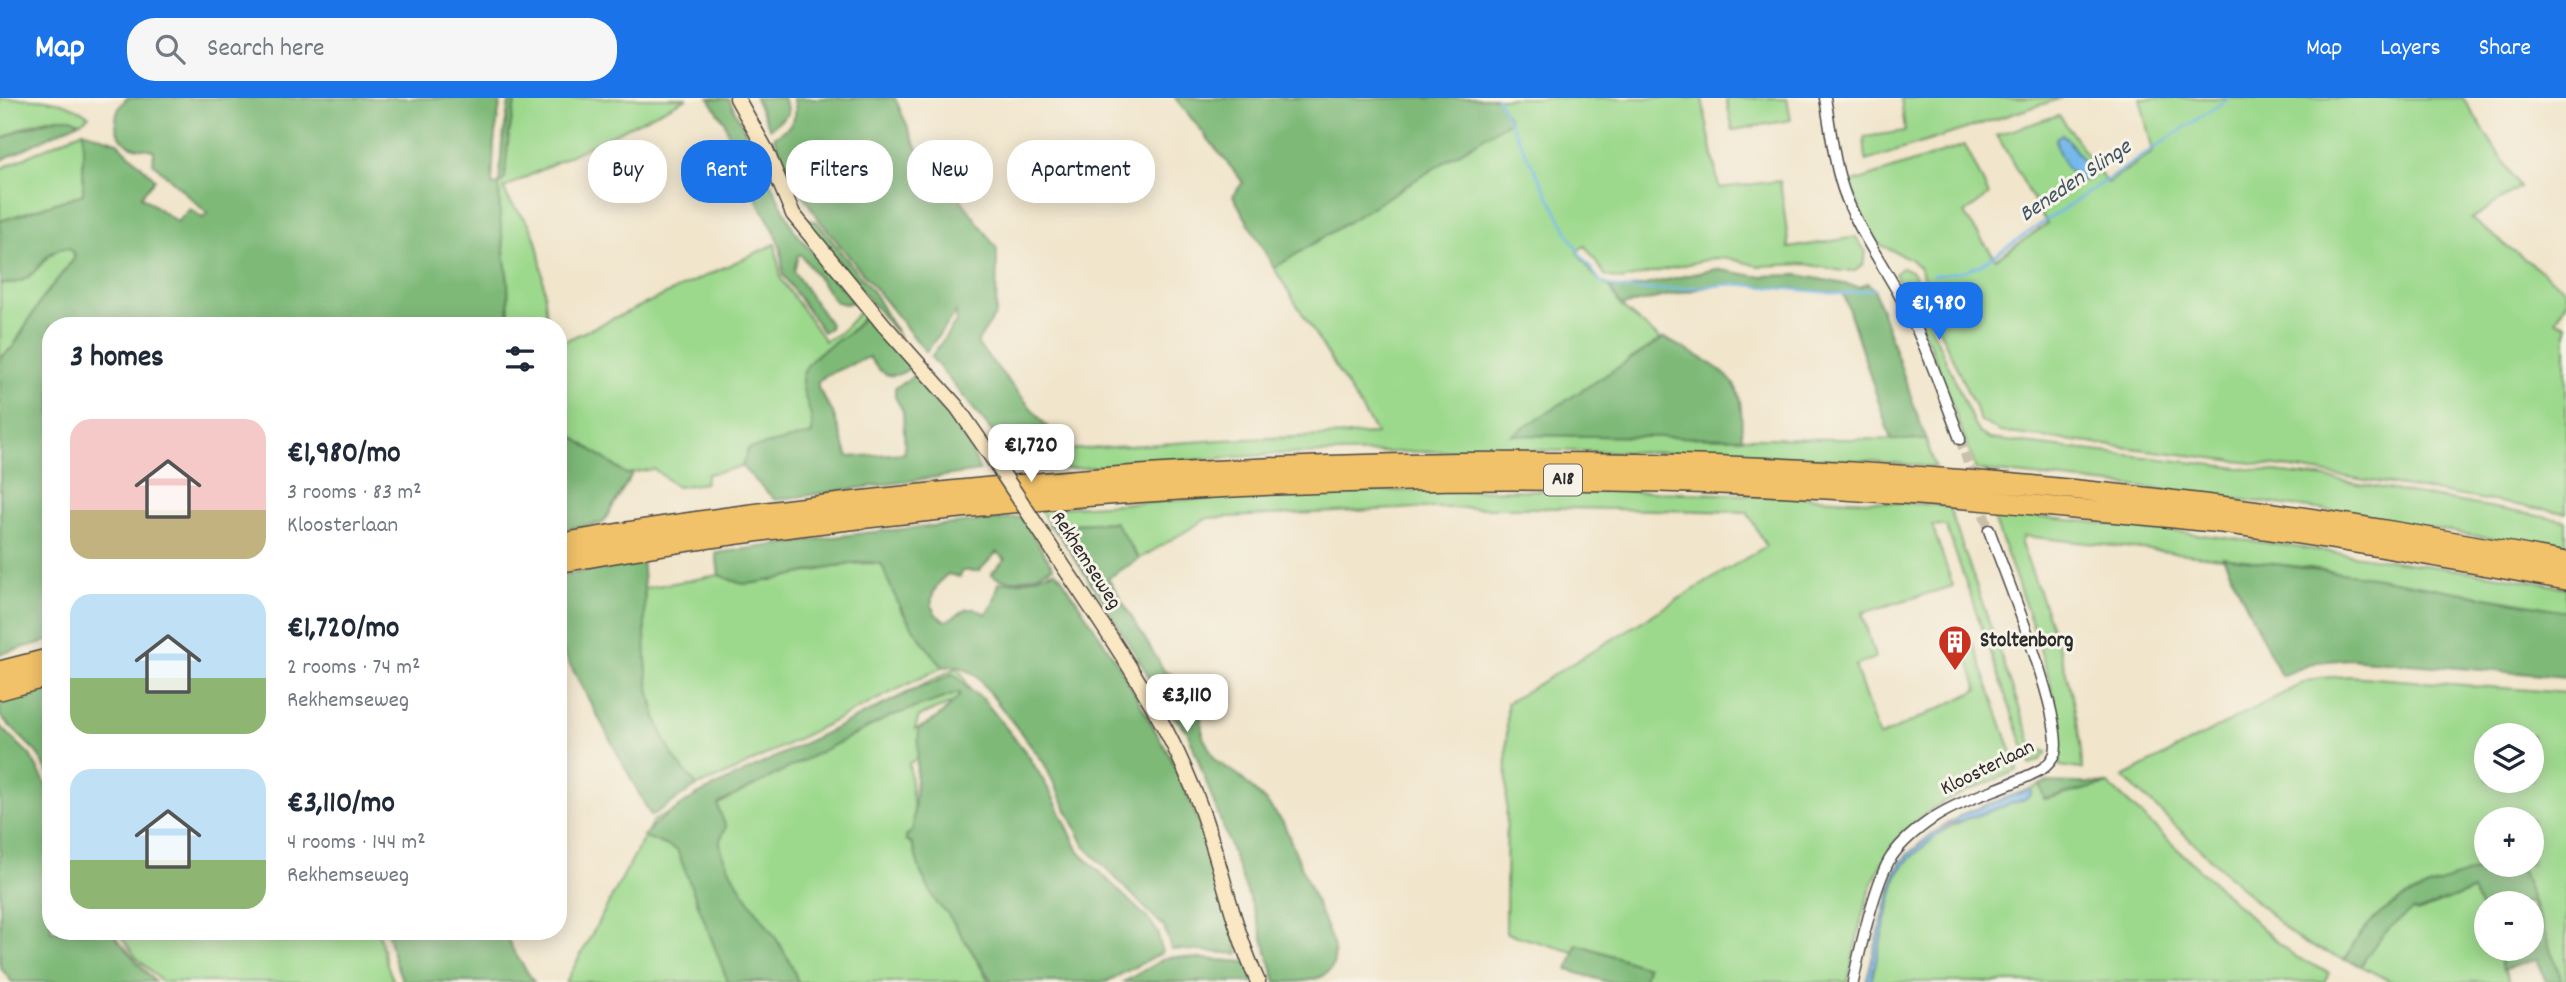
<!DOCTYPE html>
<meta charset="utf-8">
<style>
:root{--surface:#fff;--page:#f6f6f7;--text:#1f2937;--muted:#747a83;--accent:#1a73e8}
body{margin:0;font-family:Dekko,sans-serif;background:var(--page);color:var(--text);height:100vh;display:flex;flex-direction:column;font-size:26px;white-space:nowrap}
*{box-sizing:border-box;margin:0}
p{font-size:23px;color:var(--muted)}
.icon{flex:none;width:38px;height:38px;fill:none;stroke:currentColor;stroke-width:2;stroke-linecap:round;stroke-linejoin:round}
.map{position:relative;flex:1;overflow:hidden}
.drawer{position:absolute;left:42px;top:219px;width:525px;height:623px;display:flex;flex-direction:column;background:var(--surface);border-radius:28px;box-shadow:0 4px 18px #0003}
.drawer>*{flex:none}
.hud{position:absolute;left:588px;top:42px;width:665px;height:63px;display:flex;gap:14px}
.buttons{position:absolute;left:2474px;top:625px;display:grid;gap:14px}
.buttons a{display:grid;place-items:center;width:70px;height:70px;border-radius:50%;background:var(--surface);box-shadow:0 4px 18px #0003;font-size:35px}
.price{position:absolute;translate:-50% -60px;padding:0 16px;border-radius:14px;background:#fff;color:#222;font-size:23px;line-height:46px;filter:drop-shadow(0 2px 4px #0008)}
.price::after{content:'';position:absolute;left:50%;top:42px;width:21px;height:16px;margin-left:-10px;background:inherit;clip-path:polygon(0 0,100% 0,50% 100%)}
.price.current{background:var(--accent);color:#fff}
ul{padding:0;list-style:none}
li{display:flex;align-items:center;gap:21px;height:175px;padding:0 28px}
li span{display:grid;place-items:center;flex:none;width:196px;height:140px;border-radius:21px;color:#555}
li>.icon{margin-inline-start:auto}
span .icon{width:84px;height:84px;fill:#fffc;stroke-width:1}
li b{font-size:30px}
h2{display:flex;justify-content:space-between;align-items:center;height:84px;padding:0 28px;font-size:30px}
.pill{padding:0 24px;border-radius:28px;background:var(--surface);box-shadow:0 4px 18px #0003;font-size:24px;line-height:63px}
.pill.current{background:var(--accent);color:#fff}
header{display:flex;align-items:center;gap:42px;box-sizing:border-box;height:98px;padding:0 35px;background:var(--accent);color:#fff}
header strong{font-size:33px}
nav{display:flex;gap:38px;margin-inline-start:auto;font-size:24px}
.search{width:490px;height:63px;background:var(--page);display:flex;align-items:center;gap:18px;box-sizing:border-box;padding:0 24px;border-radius:28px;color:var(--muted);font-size:26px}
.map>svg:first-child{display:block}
</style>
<header>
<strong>Map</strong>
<div class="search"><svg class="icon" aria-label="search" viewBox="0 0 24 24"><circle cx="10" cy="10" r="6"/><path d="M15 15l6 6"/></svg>Search here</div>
<nav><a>Map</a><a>Layers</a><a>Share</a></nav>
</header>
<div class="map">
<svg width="2566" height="884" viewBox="0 0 2566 884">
<rect width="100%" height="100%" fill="#f7f3e8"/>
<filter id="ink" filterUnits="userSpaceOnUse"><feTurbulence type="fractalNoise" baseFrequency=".0143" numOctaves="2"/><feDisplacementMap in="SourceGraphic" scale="14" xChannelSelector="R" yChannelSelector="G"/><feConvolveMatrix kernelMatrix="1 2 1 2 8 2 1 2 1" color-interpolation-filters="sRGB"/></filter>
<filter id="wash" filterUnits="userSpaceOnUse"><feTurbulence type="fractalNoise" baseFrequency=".00686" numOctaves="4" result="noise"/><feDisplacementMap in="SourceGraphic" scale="28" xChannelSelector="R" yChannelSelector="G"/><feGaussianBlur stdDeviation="1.57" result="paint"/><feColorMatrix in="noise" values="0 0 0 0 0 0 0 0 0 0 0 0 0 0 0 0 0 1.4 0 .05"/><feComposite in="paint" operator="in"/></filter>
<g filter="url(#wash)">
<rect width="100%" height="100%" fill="#f1e5cb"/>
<path fill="#9dd98d" stroke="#64825c" stroke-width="2" fill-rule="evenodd" d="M0,0C34,0 64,0 89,18L80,24C55,13 22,29 0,42Z
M516,0H687L504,90C510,111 524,114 531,130C543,154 544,200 548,227H509L508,184L500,120L499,87Z
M1497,0H1702L1719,90L1780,83L1789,150L1856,139L1866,154L1863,167L1855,173H1842L1806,166L1759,168L1731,161L1714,160L1621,182L1606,178L1585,148L1577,153L1592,175L1601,184L1610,189L1621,208L1661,242L1514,337L1926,342L1935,369L1872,363L1680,355L1517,352L1279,356L1024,374L1017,364C1028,348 1041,344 1059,343L1067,352L1221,342L1377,336L1274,170L1510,23Z
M1726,0H1787L1791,22L1733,32Z
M1901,0H2062L1866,63L1864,39L1905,33Z
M2140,0H2463L2520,89L2471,121L2566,192V204L2556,223L2566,227V415L2292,370L2000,334L1981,323L1934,220L1921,171L1909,160L1876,145L1867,130L1850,85L1965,47L1989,97L1964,116L1996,161L2047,126L1997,37L2059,17L2107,85L2153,54Z
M83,33L84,96L0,123V71Z
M775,146L781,181L825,243L841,234L860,213L865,218L849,234L812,262L803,289L811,313L813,336L748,351L742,369L707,376L705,385L677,389L654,371L626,376L558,328V246Z
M64,149L73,152L74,161L43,199L13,249L0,260V183C37,191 35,160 64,149Z
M1902,170L1911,173L1915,178L1929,224L1974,326L1978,334L1990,341L2326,380L2533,417L2566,423V453L2325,412L2130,388L1976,372L1929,244L1895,176Z
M1587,392L1785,398L1950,408L1954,424L2033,649L2047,654L2040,662L2030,667L1946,428L1932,427L1953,488L1862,515L1875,560L1855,568L1879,639L1978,592L1964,548L1973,545L2018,672C1988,685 1956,695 1929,713C1870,750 1861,822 1848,884H1643L1647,869L1576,846L1574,854L1506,835L1507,605L1766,448L1747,414L1565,410H1418L1208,420L1139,461L1115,424L1049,427L1040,411L1247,398L1381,393Z
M1992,415C2126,426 2259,443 2393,463C2451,471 2509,478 2566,490V513L2311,470L2024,438L2021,446C2049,520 2079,592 2082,671L2060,668L2059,665C2072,617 2010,468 1992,415Z
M878,465L882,467L901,512L943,569L723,678L697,688C690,678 680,670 674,659C643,607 643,548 645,490L719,477L744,486L853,466Z
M958,569L973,597L919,618L915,631L919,630V660L909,665L917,743L939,795L989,884H566L653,723Z
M2349,578L2566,595V884H2562L2520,767L2532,766V721H2487V766L2491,767C2432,789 2373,799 2345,862L2304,845L2288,833L2123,679L2307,583L2320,580ZM2487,637H2532V682H2487Z
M2108,686L2278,845L2296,859L2329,875L2324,884H1871C1879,852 1885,808 1897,778C1913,736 1993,710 2032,693L2030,691L2040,687L2045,701Z
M2474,792L2487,827V850L2495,851L2510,884H2392L2361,868C2374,844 2390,826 2413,812L2417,814Z
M122,833H187L191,836L195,833H378L387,867L394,884H162L136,859L121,838L119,835Z"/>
<path fill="#7eb978" stroke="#547252" stroke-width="2" d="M127,0H501L494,44L492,88L499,86L502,45L510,0H516L509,35L505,80L499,87L500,120L508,184L509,227L51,228V542L0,556V260L13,249L43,199L74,161L75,156L69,150C37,149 44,188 0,186V123L83,96V33L117,44L155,81L141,98L177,124L190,111L203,120L207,115L153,65L154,53C147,49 139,52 132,48C111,38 112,14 127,0Z
M709,0L729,1L794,132L853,204L845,206L836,204L801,157H798L794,174L830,226V230L823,234L821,231L783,177L781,152L775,134L747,84L733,53L725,25Z
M755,0H783L788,11V16L770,31Z
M793,0H895L916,48L955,98L957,96L997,151L996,216L978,243V247L1059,343C1041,344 1027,348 1017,364L931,259L956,224V214L926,254L818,120L790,77L774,39C790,30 801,19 793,0Z
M1175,0H1497L1510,23L1274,170L1233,98L1243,84Z
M58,20H71L79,24L0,63V42L17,33Z
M805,121L817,124L875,197L900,240Z
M1715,171L1755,178L1799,177L1860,189L1867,185L1874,191L1926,342H1891L1844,197L1840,195L1735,186L1711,188L1621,208L1610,189L1627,191Z
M865,218L911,269C893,284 881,278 869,259L826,277L818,284V290L833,315L848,359L905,355L903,313L895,299V290L916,276L955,315L980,373L775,402L742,369L748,351L812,336C814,315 802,299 802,283C803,258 834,247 850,234C855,229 860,223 865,218Z
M1664,240C1684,251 1726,269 1736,290C1743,305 1741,324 1742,340L1512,337Z
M558,328L626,376H632L603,425L558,432Z
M1021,419L1053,469C1036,478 1008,490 991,476L1005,461L997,454L979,473H962L960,479L948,476C932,487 922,513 946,523L967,511H975L986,516L993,506L999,485L1024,483L1055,473L1061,479L1118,566L1172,662L1199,725L1239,856L1171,851L1164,829L1085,749L1044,665L976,577L959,568L943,569C916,538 895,506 882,467C859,455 774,486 745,486C737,486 727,480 719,477L716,455L864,435Z
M1115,424L1139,461L1108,480L1165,574L1174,577L1184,589L1201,620L1203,639L1216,663L1237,676L1267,705L1283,724L1333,846C1342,884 1308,884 1276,884L1258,824L1187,632L1174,619L1097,494L1060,438L1049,427Z
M2223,459L2372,479L2566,513V579L2349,561L2317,564L2281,578Z
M642,462C650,533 634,593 674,659C681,670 690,678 697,688L651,718L558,544V478Z
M951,576L957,578L968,591L983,601L1028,657L1052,697L1079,754L1150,823L1158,835L1162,855L1106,884H992L947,815L937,806L921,775L912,746L906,742V738L913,732L919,630C935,624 949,610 960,597L959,595L891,618L718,706L719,712L726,729L720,742C720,755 727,766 733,777C753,813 785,844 798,884H728L677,752L643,738L655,726L695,698L914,592C925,587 942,584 951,576Z
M51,590V679L37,655L0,618V604Z
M0,628L30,657L51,695V833H110L155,884H12L0,869Z
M2046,684L2108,686L2044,701L2040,687Z
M2491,767H2520L2562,884H2546L2537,861L2503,872L2495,851L2532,850V805H2487V827L2473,792L2417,814L2413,812C2389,827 2374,845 2361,868L2345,862C2373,799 2432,789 2491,767Z
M387,833H504L514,854L534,884H403L395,864Z
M1577,846L1647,869L1643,884H1607L1568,872Z
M1175,859L1246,864L1257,884H1124L1165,860Z"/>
<path fill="#75b8ea" stroke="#50728a" stroke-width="2" d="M2062,36C2068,39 2083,64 2089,72L2091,76L2087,81L2079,83C2067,73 2056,55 2056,40Z
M2030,691L2031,696L2025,701L1949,727L1909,761L1897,776L1871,884H1866L1895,773L1906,758L1933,735L1965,715Z"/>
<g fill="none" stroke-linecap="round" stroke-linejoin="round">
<path stroke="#75b8ea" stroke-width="2.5" d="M1497,0L1577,152L1601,184L1621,191L1660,192L1735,186L1843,196L1874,191
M1934,177L1964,173L1980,167L2229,0"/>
</g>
</g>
<g filter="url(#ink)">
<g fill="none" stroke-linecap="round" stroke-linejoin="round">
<path stroke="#c9c0ab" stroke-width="10" stroke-dasharray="10 5" stroke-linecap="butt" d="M1960,341L1975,386
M1979,402L1989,432"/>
<g stroke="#494743" stroke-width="13">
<path id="street" d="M1825,0C1831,32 1834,69 1846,99C1861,137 1886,171 1905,207C1927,250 1943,296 1960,341
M1853,884C1859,855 1876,780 1892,758C1903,742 1920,729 1935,719C1968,698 2008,690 2042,671C2047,668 2053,661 2055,655C2064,620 2004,473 1989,432"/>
</g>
<g stroke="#494743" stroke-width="17">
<path id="secondary" d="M737,0L766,52L793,116L883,226L957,309L995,364
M1037,428C1091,512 1154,595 1192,688C1219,751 1229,821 1258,884"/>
</g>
<g stroke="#494743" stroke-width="22">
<path id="highway" d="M558,446C688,422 819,407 950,393C1378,350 1810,355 2236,410C2347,424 2456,444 2566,464
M558,465C701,438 846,421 991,407C1351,372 1714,374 2074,411C2128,416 2182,420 2236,427C2346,442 2456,462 2566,482
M0,573L51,560
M0,592L51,578"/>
</g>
<use href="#street" stroke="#fff" stroke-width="10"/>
<use href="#secondary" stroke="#fae7c3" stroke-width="14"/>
<use href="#highway" stroke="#f2c26a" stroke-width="19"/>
<g stroke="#494743" stroke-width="17" stroke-linecap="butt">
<path id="secondary-bridge" d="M995,364L1037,428"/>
</g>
<use href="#secondary-bridge" stroke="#fae7c3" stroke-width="14"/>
</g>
</g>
<defs>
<g id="building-pin" transform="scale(1.75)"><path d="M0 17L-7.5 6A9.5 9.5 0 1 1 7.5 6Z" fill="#c8321e" stroke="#f7f3e8"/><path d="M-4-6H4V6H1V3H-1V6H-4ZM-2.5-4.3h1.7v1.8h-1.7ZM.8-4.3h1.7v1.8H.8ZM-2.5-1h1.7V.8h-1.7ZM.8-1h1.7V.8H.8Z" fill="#fff"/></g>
</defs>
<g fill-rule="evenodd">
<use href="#building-pin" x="1955" y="544"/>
</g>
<g text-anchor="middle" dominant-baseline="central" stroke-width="6" stroke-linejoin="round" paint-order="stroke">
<rect fill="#f7f3e8" stroke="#686764" stroke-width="2" x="1544" y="366.5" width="38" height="31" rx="5"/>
<g font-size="19" font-weight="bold" fill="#2b2b2b">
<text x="1563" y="382">A18</text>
</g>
<g font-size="21" fill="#2b2b2b" stroke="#f7f3e8">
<text transform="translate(1085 463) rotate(57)">Rekhemseweg</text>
<text transform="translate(1988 671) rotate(-26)">Kloosterlaan</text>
</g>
<g font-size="21" font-weight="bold" fill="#2b2b2b" stroke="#f7f3e8" text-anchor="start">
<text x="1980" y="544">Stoltenborg</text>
</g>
<g font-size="23" font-style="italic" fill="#415564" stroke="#f7f3e8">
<text transform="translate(2076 84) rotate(-34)">Beneden Slinge</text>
</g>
</g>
</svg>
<div class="buttons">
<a><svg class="icon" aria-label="layers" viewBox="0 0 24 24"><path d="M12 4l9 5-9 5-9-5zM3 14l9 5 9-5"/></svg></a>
<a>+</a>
<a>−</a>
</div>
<b class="price current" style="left:1939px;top:244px">€1,980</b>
<b class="price" style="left:1031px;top:386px">€1,720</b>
<b class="price" style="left:1187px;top:636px">€3,110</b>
<div class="hud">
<a class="pill">Buy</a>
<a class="pill current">Rent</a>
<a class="pill">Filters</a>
<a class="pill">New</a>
<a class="pill">Apartment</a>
</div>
<section class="drawer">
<h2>3 homes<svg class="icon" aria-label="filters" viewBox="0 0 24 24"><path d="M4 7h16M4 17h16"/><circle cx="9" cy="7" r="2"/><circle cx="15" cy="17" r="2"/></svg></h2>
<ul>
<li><span style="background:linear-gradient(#f6c9c9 65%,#c2b280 0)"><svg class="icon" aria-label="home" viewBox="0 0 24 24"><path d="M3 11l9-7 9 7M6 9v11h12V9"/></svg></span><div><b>€1,980/mo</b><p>3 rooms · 83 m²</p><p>Kloosterlaan</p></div></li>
<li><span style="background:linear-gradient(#bfe0f5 60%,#8fb573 0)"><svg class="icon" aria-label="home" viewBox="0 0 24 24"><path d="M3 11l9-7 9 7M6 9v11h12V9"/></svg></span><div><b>€1,720/mo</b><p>2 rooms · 74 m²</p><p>Rekhemseweg</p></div></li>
<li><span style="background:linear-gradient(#bfe0f5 65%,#8fb573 0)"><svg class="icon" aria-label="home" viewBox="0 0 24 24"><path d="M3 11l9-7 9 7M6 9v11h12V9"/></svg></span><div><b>€3,110/mo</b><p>4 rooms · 144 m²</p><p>Rekhemseweg</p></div></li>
</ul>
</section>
</div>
